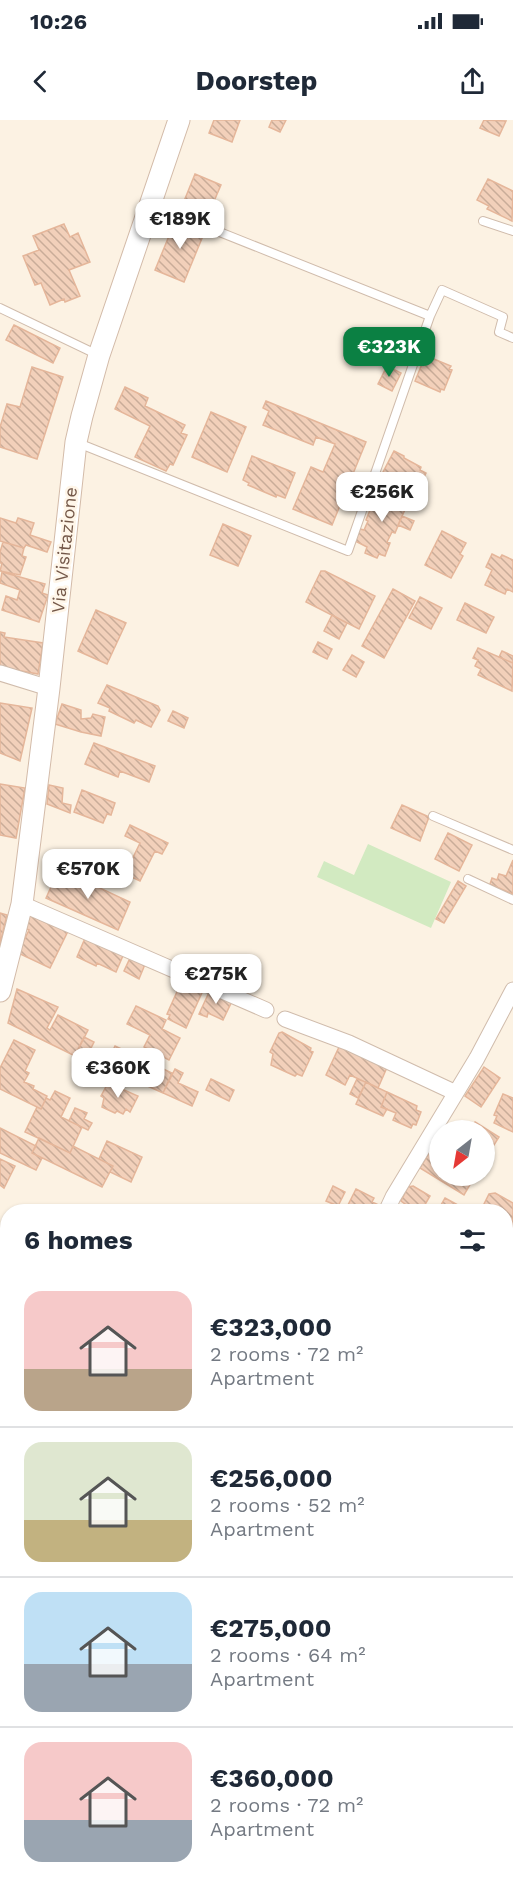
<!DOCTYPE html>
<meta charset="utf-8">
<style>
:root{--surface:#fff;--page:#f2f2f3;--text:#1f2937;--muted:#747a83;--line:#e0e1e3;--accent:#0b8043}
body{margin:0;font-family:"Work Sans",sans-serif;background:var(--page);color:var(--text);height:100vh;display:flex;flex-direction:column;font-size:22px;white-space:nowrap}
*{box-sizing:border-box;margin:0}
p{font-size:20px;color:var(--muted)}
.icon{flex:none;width:33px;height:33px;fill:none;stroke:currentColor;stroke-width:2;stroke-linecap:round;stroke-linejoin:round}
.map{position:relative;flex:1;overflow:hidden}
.details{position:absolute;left:0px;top:1084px;width:513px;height:686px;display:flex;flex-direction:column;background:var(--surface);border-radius:24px 24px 0 0;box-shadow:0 2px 4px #0004}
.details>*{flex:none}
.needle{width:39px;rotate:211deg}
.buttons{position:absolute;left:429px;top:1000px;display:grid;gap:12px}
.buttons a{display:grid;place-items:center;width:66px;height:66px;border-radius:50%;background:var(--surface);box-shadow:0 2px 4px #0004;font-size:30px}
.price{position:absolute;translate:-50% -51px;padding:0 14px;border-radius:12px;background:#fff;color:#222;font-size:20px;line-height:39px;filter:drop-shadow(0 2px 3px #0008)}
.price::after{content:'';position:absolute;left:50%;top:36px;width:18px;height:14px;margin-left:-9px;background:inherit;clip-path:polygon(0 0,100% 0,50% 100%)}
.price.active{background:var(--accent);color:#fff}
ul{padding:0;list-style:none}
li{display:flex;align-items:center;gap:18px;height:150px;padding:0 24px}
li+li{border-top:2px solid var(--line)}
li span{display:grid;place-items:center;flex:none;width:168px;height:120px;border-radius:18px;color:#555}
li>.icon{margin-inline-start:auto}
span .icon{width:72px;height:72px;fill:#fffc;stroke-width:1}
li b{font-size:26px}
h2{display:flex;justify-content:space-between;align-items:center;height:72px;padding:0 24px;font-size:26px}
.status{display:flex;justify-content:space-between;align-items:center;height:42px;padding:0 30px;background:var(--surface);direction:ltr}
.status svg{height:16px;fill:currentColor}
header{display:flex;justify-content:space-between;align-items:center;height:78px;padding:0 24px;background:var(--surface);font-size:27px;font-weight:700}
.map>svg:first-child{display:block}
</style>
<div class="status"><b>10:26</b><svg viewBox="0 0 49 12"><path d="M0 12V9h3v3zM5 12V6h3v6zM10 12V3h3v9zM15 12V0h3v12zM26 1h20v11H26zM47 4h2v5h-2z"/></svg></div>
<header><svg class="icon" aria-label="back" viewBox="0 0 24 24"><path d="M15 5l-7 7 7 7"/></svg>Doorstep<svg class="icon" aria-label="share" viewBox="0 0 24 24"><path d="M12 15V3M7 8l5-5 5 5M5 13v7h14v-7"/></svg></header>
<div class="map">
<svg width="513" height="1769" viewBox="0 0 513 1769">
<defs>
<pattern id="building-back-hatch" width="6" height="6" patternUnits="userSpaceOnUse" patternTransform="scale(1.5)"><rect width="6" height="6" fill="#f2d0ba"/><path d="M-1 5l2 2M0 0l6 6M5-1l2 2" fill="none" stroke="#c9ac99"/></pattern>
</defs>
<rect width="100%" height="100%" fill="#fcf2e3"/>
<path fill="#d2eac1" d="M368,724L451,762L431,808L317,757L324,741L354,755Z"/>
<path fill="url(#building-back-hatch)" stroke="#e5b69a" stroke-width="1.5" d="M214,0H240L232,22L209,13Z
M272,0H286L280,12L269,7Z
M484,0L506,1L499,16L480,8Z
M195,54L221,65L205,102L180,91Z
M488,59L513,71L512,101L487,89L489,86L477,80Z
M176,99L205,111L184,162L155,150Z
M64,104L70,117L78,113L90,142L69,150L80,176L65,182L64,179L50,185L41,163L35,165L23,136L39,130L33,116Z
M14,205L60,228L53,243L6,220Z
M429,237L451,246L449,249L452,250L444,270L441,269L440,272L415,261L422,244L425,245Z
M387,246L401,253L392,271L378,264Z
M32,247L63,257L37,339L0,327V307L7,284L20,287Z
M125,267L148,278L145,286L185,305L181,313L187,315L173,345L170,344L166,351L135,337L150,306L115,289Z
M266,281L366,322L332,405L293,389L311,347L323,352L335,324L316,317L313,325L263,305L269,291L263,288Z
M211,292L246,307L227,352L192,337Z
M394,331L404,336V338L421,347L420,350L426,353L416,374L381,356Z
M252,336L295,353L285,378L277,375L276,377L248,365L249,363L243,360Z
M379,368L409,380L395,413L392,412L387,422L390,423L385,436L379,434L377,438L365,433L367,427L355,421L360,409L364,410L368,401L366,400Z
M402,396L414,401L410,410L398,405Z
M0,398L16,403L18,398L34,403L30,415L51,422L47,432L26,425L24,428L0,421Z
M223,404L251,416L238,446L210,435Z
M442,411L466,423L460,434L463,436L451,458L425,445Z
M3,422L24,428L22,436L26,437L20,455L0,451L2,443H0V432Z
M492,434L500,438L502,435L513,440V472L507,469L505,474L485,465L492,450L486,447Z
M321,451H325L375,476L359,509L306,482Z
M2,452L45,464L42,473L48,475L39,502L2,490L6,476L17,480L20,470L0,463Z
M393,469L415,481L384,538L362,526Z
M420,477L442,488L431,509L409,498Z
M465,483L494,497L486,513L457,500Z
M96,490L126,503L107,544L78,531Z
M332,495L347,503L339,519L324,511Z
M0,512L5,513L4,517L43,523L38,554L0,547Z
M318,522L332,529L327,539L313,532Z
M478,528L513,543L512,571L478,555L481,549L475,546L478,540L473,538Z
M502,531L513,536V543L499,537Z
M352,535L364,542L356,557L343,550Z
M107,565L158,586L160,590L151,607L136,600L134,603L109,591L110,588L98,583Z
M0,583L32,588L20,641L0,633Z
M62,584L81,590V599L91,598L93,594L105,597L101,616L81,612L55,604Z
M173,591L188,598L184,608L168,601Z
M94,623L155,646L149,662L120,651L118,657L85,644Z
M0,664L25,668L16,718L0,715Z
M49,665L63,668L62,683L71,685L70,693L47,684Z
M82,670L115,683L111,695L107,694L103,703L74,692Z
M402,685L429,697L420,721L391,708Z
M130,705L168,723L162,734L155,731L140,761L125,754L140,723L125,716Z
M448,713L472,725L459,751L435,739Z
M513,740V774L490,764L492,758L497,760L499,754L506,756Z
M59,749L130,782L118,810L46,778Z
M458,761L466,766L444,803L436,799Z
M0,793L7,795L0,824Z
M30,795L53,806L55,802L69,809L50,848L18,833L29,810L24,808Z
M86,816L125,831L116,852L97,843L96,846L77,837Z
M131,836L146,842L139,859L124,851Z
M184,856L205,866L186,908L168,899L170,895L167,894Z
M211,868L233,879L223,900L208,893L207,897L199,894Z
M17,869L58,887L47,908L50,910L58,895L88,910L75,936L8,903Z
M136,886L166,900L162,909L180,918L169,940L144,927L150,915L127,904Z
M282,912L311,928L310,931L313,932L302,956L297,954L295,956L271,945L273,934L270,932L279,913Z
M84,917L94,922L86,938L76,933Z
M14,920L35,930L25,951L29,953L24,962L34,966L33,969L47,976L41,989L0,969V948Z
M340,925L389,943L378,968L350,955L345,965L326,955Z
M115,926L172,953L163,973L105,947Z
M484,947L500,958L481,987L465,976Z
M175,949L183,953L178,963L198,972L192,986L163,973Z
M211,959L234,970L229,981L206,970Z
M357,959L366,962L358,978L350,974Z
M366,962L387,972L381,987L387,989L383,996L356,984Z
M108,963L138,976L130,992L126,989L123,994L117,991L115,993L102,987L104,978L101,976Z
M55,971L70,978L61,997L82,1007L70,1033L25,1012L37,987L41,989L46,978L50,980Z
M387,972L417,986L416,990L421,992L416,1005L413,1004L411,1008L393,1000L396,993L381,987Z
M503,974L513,978V1012L494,1003L497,996L494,995Z
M75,988L87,993L84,999L92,1003L88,1010L69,1001Z
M475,1002L499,1017L484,1041V1011H469Z
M0,1008L36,1026L32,1033L42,1038L36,1050L0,1033Z
M39,1018L70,1033L73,1026L113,1046L102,1067L32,1033Z
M107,1021L142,1037L131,1062L110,1052L113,1046L99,1039Z
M436,1021L440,1023V1056H475L464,1075L420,1048Z
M0,1039L15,1046L4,1068L0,1065Z
M333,1066L345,1072L338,1086L326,1081Z
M413,1066L430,1076L423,1088L430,1092H395L398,1087L406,1092L409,1087L401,1081L408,1067Z
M356,1069L374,1078L372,1082L381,1086L378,1092H357L347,1087Z
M495,1073L513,1083V1115L506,1111V1092H480L489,1074Z
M445,1078L458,1085L454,1092H437Z
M3,1236L8,1238V1251L0,1248Z
M8,1489V1511L0,1506V1500Z
M8,1526V1558L0,1555V1543Z
M508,1579L513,1581V1594L506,1591Z
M8,1587V1619L0,1614V1602Z
M0,1642L8,1645V1670L0,1666Z"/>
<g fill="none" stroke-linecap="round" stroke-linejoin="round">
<g stroke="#d0bcac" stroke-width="10">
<path id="lane" d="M483,101L513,111
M0,188L98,235
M430,196L442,170L503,197L499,212L513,218
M78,323L348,431L430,196L152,85
M433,696L513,730
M468,759L513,780
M506,1206L513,1211
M506,1245L513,1232
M506,1494L513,1498
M230,1762L244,1769
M285,1769L289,1762"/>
</g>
<g stroke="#d0bcac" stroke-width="17">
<path id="street" d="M0,553L49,568
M22,784L266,890
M285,899L349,923L456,973
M386,1092L393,1077L477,938L513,870
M0,1567L8,1572
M0,1752L8,1740"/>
</g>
<g stroke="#d3bba9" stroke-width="23">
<path id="secondary" d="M0,871L22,784L49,568L76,322L82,296L99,235L179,0"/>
</g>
<use href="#lane" stroke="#fff" stroke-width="8"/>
<use href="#street" stroke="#fff" stroke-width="15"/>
<use href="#secondary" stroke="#fff" stroke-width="21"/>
</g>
<g text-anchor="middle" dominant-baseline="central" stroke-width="5" stroke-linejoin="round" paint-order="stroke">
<g font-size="18" fill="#745849" stroke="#fff6e9">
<text transform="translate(64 430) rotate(-84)">Via Visitazione</text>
</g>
</g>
</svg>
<div class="buttons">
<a><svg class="needle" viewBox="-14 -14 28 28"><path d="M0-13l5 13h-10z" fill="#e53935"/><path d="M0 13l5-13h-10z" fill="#747a83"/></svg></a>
</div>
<b class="price" style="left:180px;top:130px">€189K</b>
<b class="price active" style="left:389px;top:258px">€323K</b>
<b class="price" style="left:382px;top:403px">€256K</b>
<b class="price" style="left:88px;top:780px">€570K</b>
<b class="price" style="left:216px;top:885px">€275K</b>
<b class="price" style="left:118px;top:979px">€360K</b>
<section class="details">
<h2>6 homes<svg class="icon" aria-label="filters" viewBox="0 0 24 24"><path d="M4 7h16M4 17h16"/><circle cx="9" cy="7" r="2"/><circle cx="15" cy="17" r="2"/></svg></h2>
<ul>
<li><span style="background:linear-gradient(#f6c9c9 65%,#b9a48a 0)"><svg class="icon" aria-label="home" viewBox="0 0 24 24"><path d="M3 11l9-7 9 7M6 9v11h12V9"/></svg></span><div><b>€323,000</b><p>2 rooms · 72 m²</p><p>Apartment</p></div></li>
<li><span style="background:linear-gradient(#dfe7d0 65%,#c2b280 0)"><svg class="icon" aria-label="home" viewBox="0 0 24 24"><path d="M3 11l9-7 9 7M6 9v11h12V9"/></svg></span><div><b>€256,000</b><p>2 rooms · 52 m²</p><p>Apartment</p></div></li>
<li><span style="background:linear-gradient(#bfe0f5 60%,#9aa5b1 0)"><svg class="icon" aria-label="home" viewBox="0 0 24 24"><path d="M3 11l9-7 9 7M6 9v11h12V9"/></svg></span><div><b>€275,000</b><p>2 rooms · 64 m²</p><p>Apartment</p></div></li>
<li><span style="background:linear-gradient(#f6c9c9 65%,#9aa5b1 0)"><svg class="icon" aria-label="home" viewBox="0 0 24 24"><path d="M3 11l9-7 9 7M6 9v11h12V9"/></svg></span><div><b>€360,000</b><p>2 rooms · 72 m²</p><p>Apartment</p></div></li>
</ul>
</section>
</div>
